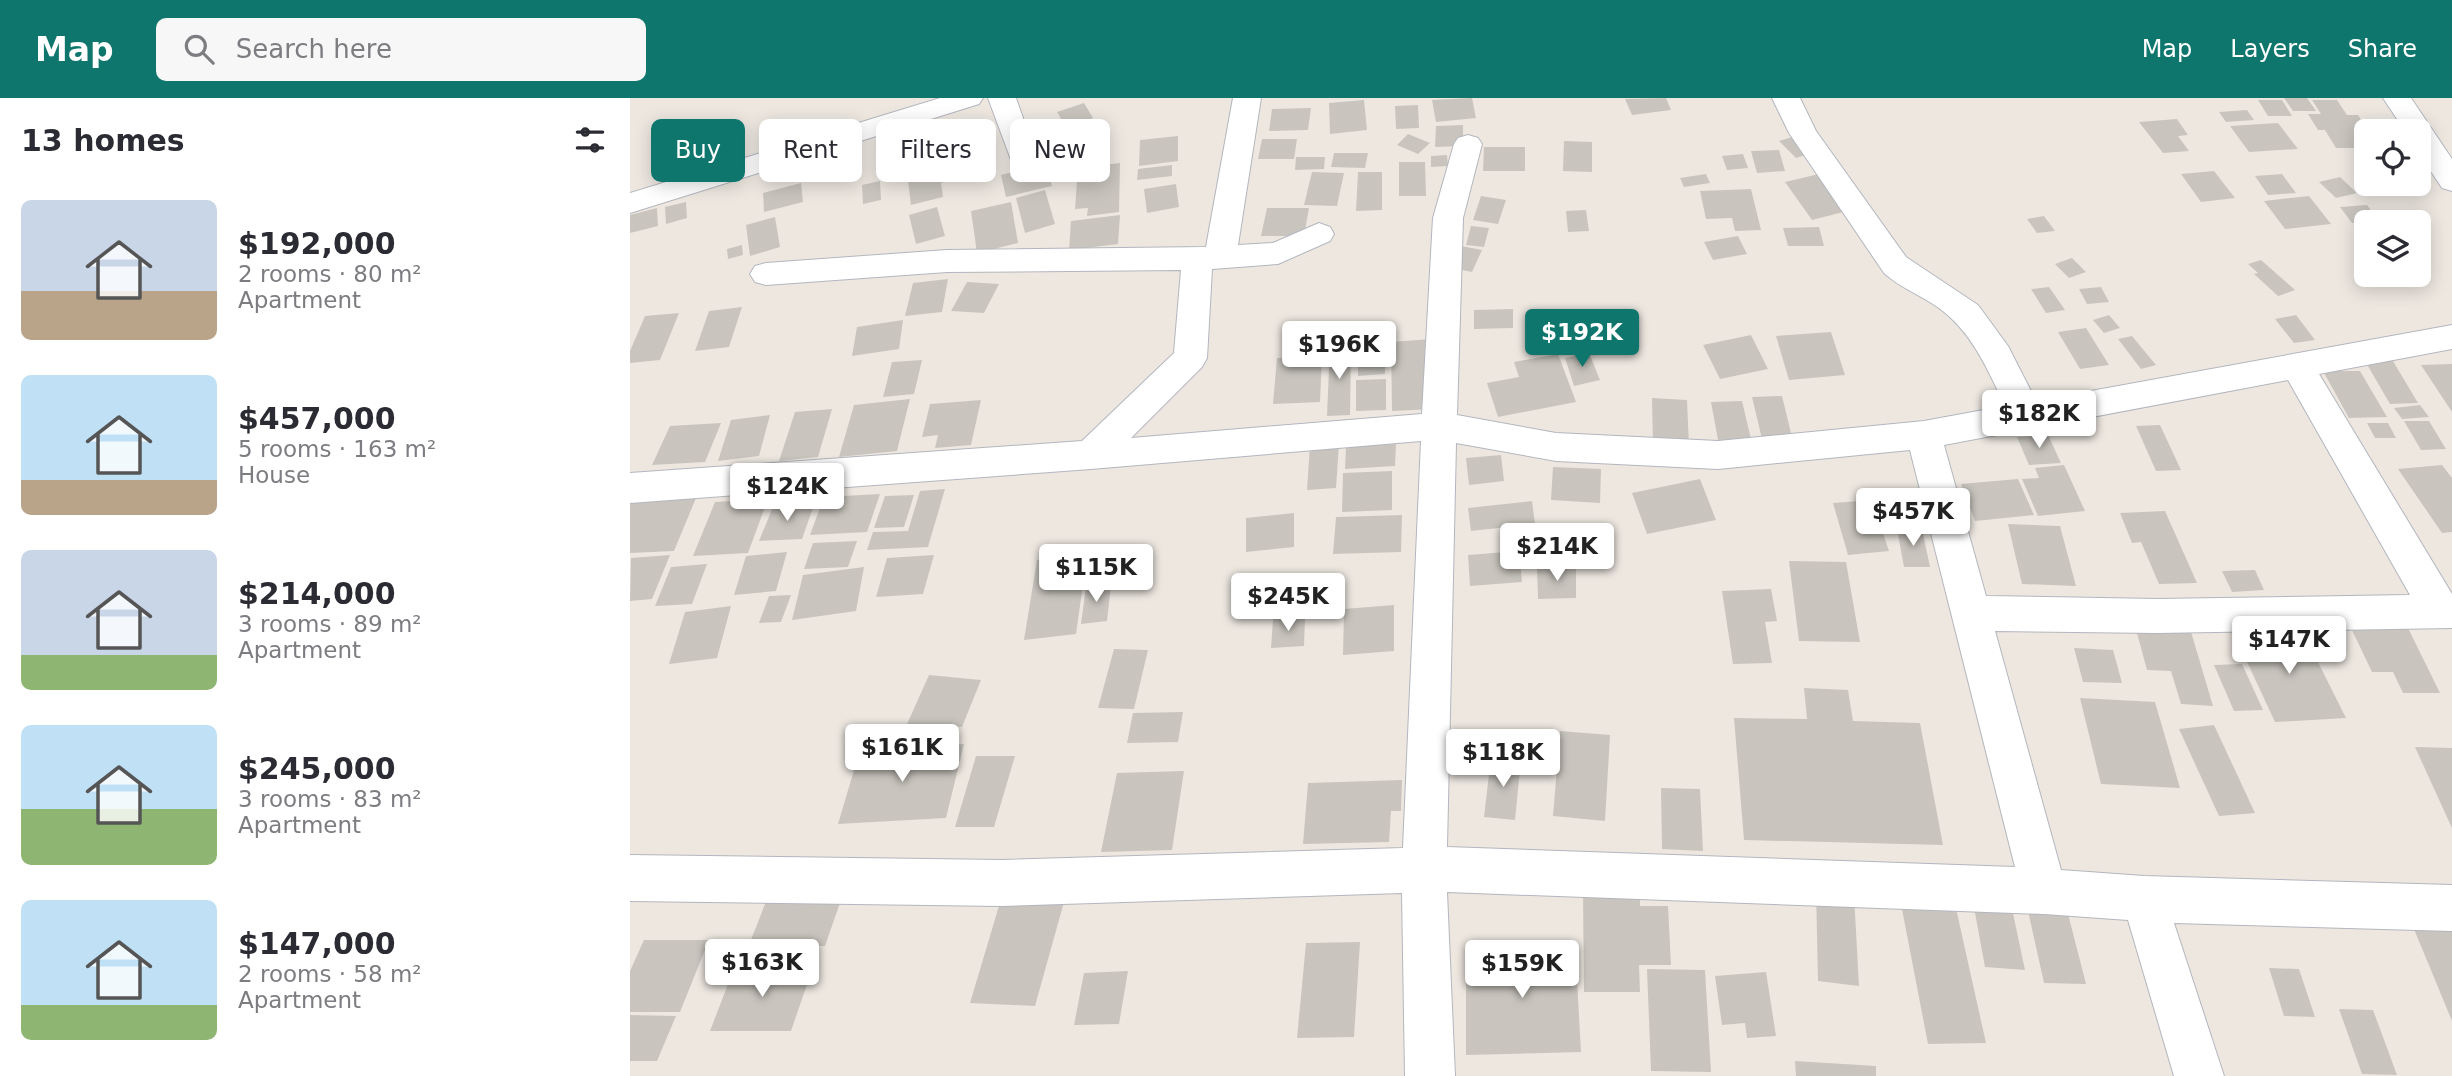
<!DOCTYPE html>
<meta charset="utf-8">
<style>
:root{--surface:#fff;--page:#f7f7f7;--text:#2b2b33;--muted:#7c7c81;--accent:#0f766e}
body{margin:0;font-family:"DejaVu Sans",sans-serif;background:var(--page);color:var(--text);height:100vh;display:flex;flex-direction:column;font-size:26px;white-space:nowrap}
*{box-sizing:border-box;margin:0}
p{font-size:23px;color:var(--muted)}
.icon{flex:none;width:38px;height:38px;fill:none;stroke:currentColor;stroke-width:2;stroke-linecap:round;stroke-linejoin:round}
.map{position:relative;flex:1;overflow:hidden}
.details{display:flex;flex-direction:column;background:var(--surface);width:630px}
.details>*{flex:none}
.banner{position:absolute;left:21px;top:21px;width:665px;height:63px;display:flex;gap:14px}
.fabs{position:absolute;left:1724px;top:21px;display:grid;gap:14px}
.fabs a{display:grid;place-items:center;width:77px;height:77px;border-radius:10px;background:var(--surface);box-shadow:0 4px 18px #0003;font-size:35px}
.price{position:absolute;translate:-50% -60px;padding:0 16px;border-radius:7px;background:#fff;color:#222;font-size:23px;line-height:46px;filter:drop-shadow(0 2px 4px #0008)}
.price::after{content:'';position:absolute;left:50%;top:42px;width:21px;height:16px;margin-left:-10px;background:inherit;clip-path:polygon(0 0,100% 0,50% 100%)}
.price.on{background:var(--accent);color:#fff}
ul{padding:0;list-style:none}
li{display:flex;align-items:center;gap:21px;height:175px;padding:0 21px}
li span{display:grid;place-items:center;flex:none;width:196px;height:140px;border-radius:10px;color:#555}
li>.icon{margin-inline-start:auto}
span .icon{width:84px;height:84px;fill:#fffc;stroke-width:1}
li b{font-size:30px}
h2{display:flex;justify-content:space-between;align-items:center;height:84px;padding:0 21px;font-size:30px}
.tag{padding:0 24px;border-radius:10px;background:var(--surface);box-shadow:0 4px 18px #0003;font-size:24px;line-height:63px}
.tag.on{background:var(--accent);color:#fff}
header{display:flex;align-items:center;gap:42px;box-sizing:border-box;height:98px;padding:0 35px;background:var(--accent);color:#fff}
header strong{font-size:33px}
nav{display:flex;gap:38px;margin-inline-start:auto;font-size:24px}
.search{width:490px;height:63px;background:var(--page);display:flex;align-items:center;gap:18px;box-sizing:border-box;padding:0 24px;border-radius:10px;color:var(--muted);font-size:26px}
main{display:flex;flex:1;min-height:0}
.map>svg:first-child{display:block}
</style>
<header>
<strong>Map</strong>
<div class="search"><svg class="icon" aria-label="search" viewBox="0 0 24 24"><circle cx="10" cy="10" r="6"/><path d="M15 15l6 6"/></svg>Search here</div>
<nav><a>Map</a><a>Layers</a><a>Share</a></nav>
</header>
<main>
<section class="details">
<h2>13 homes<svg class="icon" aria-label="filters" viewBox="0 0 24 24"><path d="M4 7h16M4 17h16"/><circle cx="9" cy="7" r="2"/><circle cx="15" cy="17" r="2"/></svg></h2>
<ul>
<li><span style="background:linear-gradient(#c9d6e8 65%,#b9a48a 0)"><svg class="icon" aria-label="home" viewBox="0 0 24 24"><path d="M3 11l9-7 9 7M6 9v11h12V9"/></svg></span><div><b>$192,000</b><p>2 rooms · 80 m²</p><p>Apartment</p></div></li>
<li><span style="background:linear-gradient(#bfe0f5 75%,#b9a48a 0)"><svg class="icon" aria-label="home" viewBox="0 0 24 24"><path d="M3 11l9-7 9 7M6 9v11h12V9"/></svg></span><div><b>$457,000</b><p>5 rooms · 163 m²</p><p>House</p></div></li>
<li><span style="background:linear-gradient(#c9d6e8 75%,#8fb573 0)"><svg class="icon" aria-label="home" viewBox="0 0 24 24"><path d="M3 11l9-7 9 7M6 9v11h12V9"/></svg></span><div><b>$214,000</b><p>3 rooms · 89 m²</p><p>Apartment</p></div></li>
<li><span style="background:linear-gradient(#bfe0f5 60%,#8fb573 0)"><svg class="icon" aria-label="home" viewBox="0 0 24 24"><path d="M3 11l9-7 9 7M6 9v11h12V9"/></svg></span><div><b>$245,000</b><p>3 rooms · 83 m²</p><p>Apartment</p></div></li>
<li><span style="background:linear-gradient(#bfe0f5 75%,#8fb573 0)"><svg class="icon" aria-label="home" viewBox="0 0 24 24"><path d="M3 11l9-7 9 7M6 9v11h12V9"/></svg></span><div><b>$147,000</b><p>2 rooms · 58 m²</p><p>Apartment</p></div></li>
</ul>
</section>
<div class="map">
<svg width="1822" height="978" viewBox="0 0 1822 978">
<rect width="100%" height="100%" fill="#ede7e0"/>
<path fill="#c9c5be" d="M842,0L846,20L806,24L802,2Z
M1036,0L1041,12L1002,17L995,1Z
M1654,0H1677L1686,13H1663Z
M734,2L737,32L700,36L699,5Z
M1628,2H1652L1662,18H1638Z
M1682,2H1707L1717,17H1728L1738,33H1736V50H1706L1695,32H1688L1678,16H1691Z
M454,5L463,20L436,29L427,14Z
M788,7L789,30L766,31L765,8Z
M681,10L678,32L639,33L642,11Z
M1617,12L1624,22L1596,24L1589,14Z
M1547,21L1558,37L1548,38L1559,53L1533,55L1509,24Z
M1648,25L1668,51L1619,54L1600,28Z
M833,27V48L805,49L806,28Z
M778,36L800,45L788,56L767,47Z
M1169,37L1185,54L1166,60L1149,43Z
M548,38V63L509,68L510,42Z
M632,41H667L664,61H628Z
M934,43L962,44V74L933,73Z
M854,49H895V73H853Z
M1149,52L1155,73L1127,75L1121,53Z
M704,55H738L735,70L701,69Z
M1113,56L1118,70L1097,72L1092,58Z
M267,57L268,69L253,72L252,60Z
M323,57L324,64L336,61L338,70L325,73L326,81L311,85L313,99L281,107L278,83L271,84L269,69Z
M817,57L818,68L801,69V58Z
M666,59H695L694,71L665,72Z
M769,64H795L796,98H769Z
M416,65L422,88L376,99L371,77Z
M490,65L489,114L457,118L458,110L445,111L448,70Z
M542,67V78L507,82L508,71Z
M1584,73L1605,100L1571,104L1551,76Z
M682,74L714,75L707,108L674,107Z
M728,74H752V112L726,113Z
M1193,75L1221,112L1182,122L1155,84Z
M1076,76L1080,85L1054,89L1050,80Z
M1652,76L1666,95L1638,97L1625,78Z
M1710,79L1727,95L1706,100L1689,84Z
M250,83L251,102L233,106L232,87Z
M171,85L173,104L134,114L133,95Z
M546,86L549,109L517,115L514,91Z
M1121,91L1131,132L1105,133L1102,120L1076,121L1070,93Z
M415,92L425,126L395,135L386,100Z
M851,98L876,102L868,126L843,122Z
M1679,98L1701,126L1655,131L1634,103Z
M56,104L57,120L36,126L35,109Z
M381,104L388,145L347,155L341,113Z
M1737,107L1749,123L1722,125L1710,109Z
M307,109L315,138L286,146L279,117Z
M27,110L28,128L0,135V117Z
M637,110H679L674,138H631Z
M956,112L959,133L938,134L936,113Z
M490,117L488,146L439,152L441,123Z
M1414,118L1425,133L1407,135L1397,121Z
M145,119L150,149L120,158L116,127Z
M841,128L859,130L854,149L836,147Z
M1189,129L1194,148H1158L1153,130Z
M1108,138L1117,156L1083,162L1074,144Z
M112,147L113,157L98,161L97,151Z
M831,148L852,152L842,174L822,170Z
M1442,160L1456,174L1439,180L1425,166Z
M1631,162L1665,192L1648,198L1624,176L1628,175L1618,166Z
M318,181L312,214L275,218L283,185Z
M337,184L369,186L354,215L321,213Z
M1419,189L1435,212L1416,215L1401,191Z
M1471,189L1479,204L1457,206L1449,191Z
M112,209L99,249L65,253L79,213Z
M883,211V230L844,231V212Z
M49,215L30,262L0,265V253L15,218Z
M1479,217L1490,230L1474,235L1463,222Z
M1666,217L1685,242L1664,245L1645,221Z
M273,222L269,251L222,258L227,229Z
M1456,230L1479,267L1450,271L1428,234Z
M1201,234L1215,277L1159,282L1146,238Z
M1121,237L1138,271L1090,281L1073,247Z
M1502,238L1526,267L1511,271L1488,241Z
M801,241L803,311L762,313L761,244Z
M721,246L720,317L697,318L700,247Z
M755,247V276L728,278V248Z
M959,255L970,282L944,288L935,260Z
M928,256L946,304L868,319L857,285L889,279L884,264Z
M692,258L690,304L643,306L647,260Z
M292,262L284,296L253,299L262,264Z
M1735,263H1763L1788,305L1760,306Z
M1822,266V314L1791,267Z
M1693,273H1730L1757,319L1719,320Z
M756,281V312L726,313V282Z
M1152,298L1162,339L1132,341L1122,299Z
M1022,300L1057,302L1059,348L1023,347Z
M280,301L267,353L209,359L224,307Z
M351,302L341,347L305,350L308,337L292,339L300,306Z
M1112,303L1121,341L1088,342L1081,304Z
M1790,307L1799,319L1772,321L1764,310Z
M202,311L188,359L149,363L165,314Z
M140,317L129,358L88,363L101,322Z
M1774,323H1799L1816,351L1791,352Z
M91,325L75,364L22,367L40,328Z
M1737,325H1758L1766,340H1745Z
M1530,327L1551,372L1526,373L1506,328Z
M1418,337L1431,365L1399,367L1387,339Z
M709,346L706,390L677,392L680,347Z
M766,346L765,368L715,371L716,349Z
M871,357L874,383L839,387L836,360Z
M1434,367L1455,413L1408,418L1392,381L1409,380L1405,370Z
M1812,367L1822,380V434L1812,435L1768,371Z
M923,369L971,371L970,405L921,402Z
M762,373V412L712,414L713,375Z
M1070,381L1086,422L1017,436L1002,395Z
M1388,381L1404,417L1345,423L1331,386Z
M315,391L298,449L237,452L243,434L278,433L290,393Z
M250,396L237,434L180,437L194,399Z
M284,397L274,429L244,430L255,398Z
M66,400L44,453L0,455V404Z
M138,401L118,455L63,458L85,404Z
M1242,402L1259,453L1218,457L1203,405Z
M902,403L905,426L841,433L838,410Z
M184,407L172,441L129,443L143,409Z
M1535,413L1567,485L1529,486L1511,444L1502,445L1490,415Z
M664,415V449L616,454V420Z
M772,417L771,454L703,456L706,419Z
M1378,426L1430,428L1446,488L1392,486Z
M1267,431H1292L1300,469H1274Z
M227,443L218,469L174,471L183,445Z
M889,453L892,484L840,488L838,457Z
M157,454L146,493L104,497L116,458Z
M40,457L22,501L0,503L1,460Z
M304,457L293,496L246,499L257,460Z
M457,458L446,536L394,542L407,462Z
M1159,463L1216,464L1230,544L1169,543Z
M77,466L62,506L25,508L41,469Z
M234,469L226,513L162,522L173,477Z
M907,469H946V500L908,501Z
M1625,472L1634,492L1602,494L1592,473Z
M481,487L477,523L451,526L456,489Z
M1141,491L1147,523L1135,524L1142,565L1103,566L1092,493Z
M161,497L151,524L129,525L139,498Z
M764,507V553L713,557L714,511Z
M101,508L87,560L39,566L55,514Z
M675,520L674,548L641,550L643,521Z
M1504,524L1559,527L1583,608L1551,606L1541,573L1517,572Z
M1721,530H1778L1810,595H1773L1763,574H1742Z
M1672,532L1716,620L1645,624L1604,536Z
M1444,550L1483,552L1492,585L1453,584Z
M484,551L518,552L504,611L468,610Z
M1612,566L1633,612L1604,613L1584,567Z
M299,577L351,582L332,629L302,626L297,638L273,635Z
M1174,590L1218,592L1223,623L1290,625L1313,747L1114,742L1104,620L1177,621Z
M1450,600L1525,604L1550,690L1471,686Z
M553,614L548,644L497,645L503,615Z
M1584,627L1625,715L1589,718L1549,631Z
M930,633L980,637L975,723L923,718Z
M334,646L316,720L208,726L230,652Z
M1785,649L1822,650V730Z
M346,658H385L364,729H325Z
M861,659L891,662L885,722L854,719Z
M554,673L542,752L471,754L487,675Z
M772,682L771,713H761L759,744L673,746L678,685Z
M1031,690L1070,691L1073,753L1032,751Z
M1186,792L1224,797L1229,888L1188,883Z
M953,795L1010,796V808H1038L1041,867H1009L1010,894H954Z
M137,801L211,802L195,848L119,847Z
M371,801L434,804L405,908L340,905Z
M1343,804L1381,806L1395,872L1355,869Z
M1396,804H1435L1456,886L1414,885Z
M1271,806H1325L1356,945L1298,946Z
M1779,819L1822,820V923Z
M14,842H79L50,914H0V873Z
M730,844L724,939L667,940L676,845Z
M945,846L951,954L836,957V849Z
M105,868L183,869L161,933H80Z
M1639,870L1669,871L1685,919L1654,918Z
M1017,871L1075,872L1081,974L1021,973Z
M498,873L489,926L444,927L454,875Z
M1136,874L1146,938L1117,940L1115,925L1092,927L1085,878Z
M1709,911L1743,912L1767,977L1732,976Z
M0,917L46,918L27,963H0Z
M1165,963L1246,968V978H1166Z"/>
<g fill="none" stroke-linecap="round" stroke-linejoin="round">
<g stroke="#b3b6bf" stroke-width="2">
<path id="minor" d="M310,0H353L349,6L0,115V95Z
M358,0H386L405,54L456,57L460,64L456,71C435,76 405,75 384,70Z
M603,0H631L608,147L643,145L689,125L700,129L704,136L700,143L648,166L582,171L577,260L572,269L501,340L792,316L803,120L824,46L828,40L838,37L848,40L852,46L833,120L827,317L926,335L1088,343L1294,323L1375,308C1358,272 1342,234 1309,210C1291,197 1270,190 1254,175L1159,35L1142,0H1170L1186,33L1276,159L1348,207L1378,248L1406,303L1822,227V251L1689,276L1822,496V530L1527,535L1365,533L1431,772L1514,778L1822,787V833L1544,825L1594,978H1544L1498,822L1414,816L817,794L825,978H775L772,795L372,808L0,803V757L372,762L773,750L791,343L461,371L0,405V375L452,343L544,255L551,172L317,174L136,187L125,184L120,176L125,168L136,165L317,152L576,149ZM1658,282L1780,497L1527,501L1356,498L1314,347ZM826,345L926,363L1088,371L1280,352L1385,769L817,749Z
M1753,0H1781L1822,61V93L1812,90L1788,54V33H1775Z"/>
</g>
<use href="#minor" fill="#fff" fill-rule="evenodd"/>
</g>
</svg>
<div class="fabs">
<a><svg class="icon" aria-label="locate" viewBox="0 0 24 24"><circle cx="12" cy="12" r="6"/><path d="M12 2v4M12 18v4M2 12h4M18 12h4"/></svg></a>
<a><svg class="icon" aria-label="layers" viewBox="0 0 24 24"><path d="M12 4l9 5-9 5-9-5zM3 14l9 5 9-5"/></svg></a>
</div>
<b class="price on" style="left:952px;top:271px">$192K</b>
<b class="price" style="left:709px;top:283px">$196K</b>
<b class="price" style="left:1409px;top:352px">$182K</b>
<b class="price" style="left:157px;top:425px">$124K</b>
<b class="price" style="left:1283px;top:450px">$457K</b>
<b class="price" style="left:927px;top:485px">$214K</b>
<b class="price" style="left:466px;top:506px">$115K</b>
<b class="price" style="left:658px;top:535px">$245K</b>
<b class="price" style="left:1659px;top:578px">$147K</b>
<b class="price" style="left:272px;top:686px">$161K</b>
<b class="price" style="left:873px;top:691px">$118K</b>
<b class="price" style="left:132px;top:901px">$163K</b>
<b class="price" style="left:892px;top:902px">$159K</b>
<div class="banner">
<a class="tag on">Buy</a>
<a class="tag">Rent</a>
<a class="tag">Filters</a>
<a class="tag">New</a>
</div>
</div>
</main>
